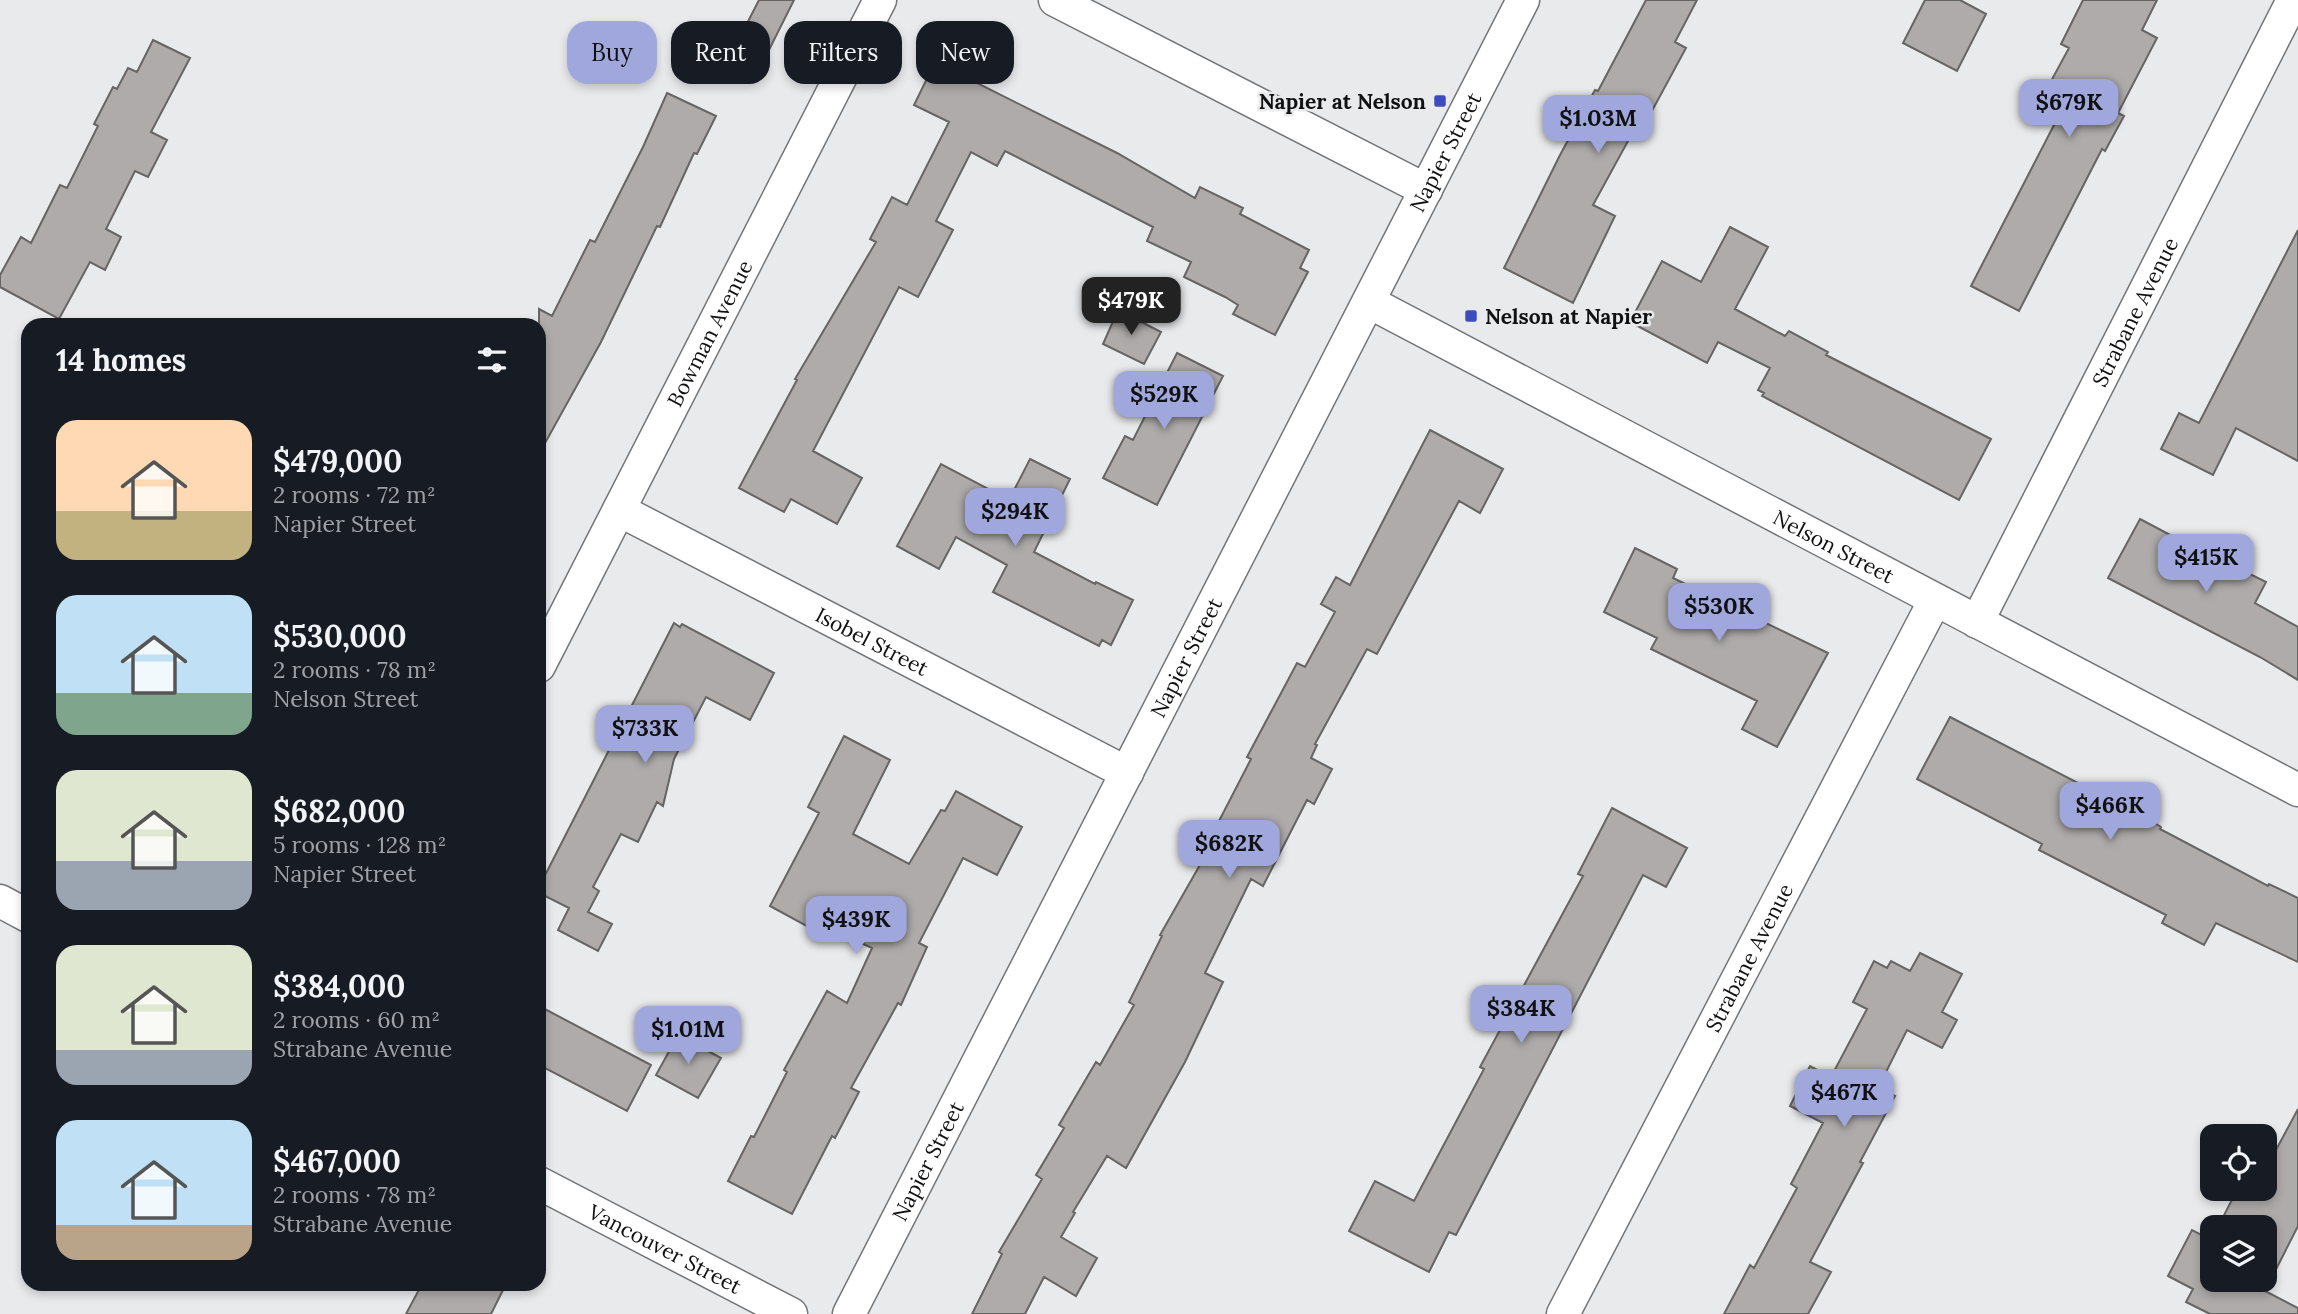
<!DOCTYPE html>
<meta charset="utf-8">
<style>
:root{--surface:#171b24;--page:#242831;--text:#f1f3f6;--muted:#9ea1a6;--accent:#a0a7dd}
body{margin:0;font-family:Lora,serif;background:var(--page);color:var(--text);height:100vh;display:flex;flex-direction:column;font-size:26px;white-space:nowrap}
*{box-sizing:border-box;margin:0}
p{font-size:23px;color:var(--muted)}
.icon{flex:none;width:38px;height:38px;fill:none;stroke:currentColor;stroke-width:2;stroke-linecap:round;stroke-linejoin:round}
.map{position:relative;flex:1;overflow:hidden}
.drawer{position:absolute;left:21px;top:318px;width:525px;height:973px;display:flex;flex-direction:column;background:var(--surface);border-radius:21px;box-shadow:0 4px 10px #0003}
.drawer>*{flex:none}
.banner{position:absolute;left:567px;top:21px;width:665px;height:63px;display:flex;gap:14px}
.fabs{position:absolute;left:2200px;top:1124px;display:grid;gap:14px}
.fabs a{display:grid;place-items:center;width:77px;height:77px;border-radius:14px;background:var(--surface);box-shadow:0 4px 10px #0003;font-size:35px}
.price{position:absolute;translate:-50% -60px;padding:0 16px;border-radius:14px;background:var(--accent);color:#111;font-size:23px;line-height:46px;filter:drop-shadow(0 2px 4px #0008)}
.price::after{content:'';position:absolute;left:50%;top:42px;width:21px;height:16px;margin-left:-10px;background:inherit;clip-path:polygon(0 0,100% 0,50% 100%)}
.price.selected{background:#222;color:#fff}
ul{padding:0;list-style:none}
li{display:flex;align-items:center;gap:21px;height:175px;padding:0 35px}
li span{display:grid;place-items:center;flex:none;width:196px;height:140px;border-radius:21px;color:#555}
li>.icon{margin-inline-start:auto}
span .icon{width:84px;height:84px;fill:#fffc;stroke-width:1}
li b{font-size:30px}
h2{display:flex;justify-content:space-between;align-items:center;height:84px;padding:0 35px;font-size:30px}
.chip{padding:0 24px;border-radius:21px;background:var(--surface);box-shadow:0 4px 10px #0003;font-size:24px;line-height:63px}
.chip.selected{background:var(--accent);color:#111}
.map>svg:first-child{display:block}
</style>
<div class="map">
<svg width="2298" height="1314" viewBox="0 0 2298 1314">
<rect width="100%" height="100%" fill="#e9eaec"/>
<path fill="#aeabaa" stroke="#676464" stroke-width="2" d="M759,0H794L768,52L740,37Z
M1646,0H1697L1675,42L1686,48L1646,122L1640,119L1593,205L1615,216L1573,303L1504,268L1559,157L1595,90L1598,91Z
M1925,0H1960L1986,14L1957,71L1903,43Z
M2083,0H2157L2142,30L2157,38L2118,113L2124,116L2105,151L2102,149L2019,311L1971,286L2055,123L2052,122L2055,116L2037,107L2069,48L2061,44Z
M153,40L190,58L151,132L167,140L148,177L135,171L106,229L121,237L105,270L90,262L59,319L0,287V275L21,237L31,243L60,185L67,188L98,126L94,124L113,87L117,89L128,68L137,72Z
M940,52L974,69L969,79L1117,153L1195,198L1200,187L1243,208L1240,214L1309,250L1300,268L1308,272L1275,335L1233,314L1238,305L1225,297L1184,277L1191,262L1147,241L1153,227L1005,151L997,166L971,152L936,221L953,230L918,297L899,287L813,451L862,478L837,524L791,499L784,512L739,488L797,380L795,379L876,242L870,239L892,197L907,205L949,122L914,105Z
M667,93L716,116L697,154L694,153L660,227L657,226L601,342L539,454V309L552,316L590,240L595,242L643,147Z
M1730,227L1768,247L1735,309L1785,336L1789,331L1828,352L1826,355L1991,439L1959,500L1762,396L1764,393L1758,390L1770,368L1718,342L1707,363L1630,322L1662,261L1701,282Z
M2298,230V461L2236,428L2213,475L2161,449L2179,413L2199,423Z
M1118,310L1161,332L1144,364L1103,344Z
M1177,353L1223,376L1157,505L1103,478L1125,436L1133,440Z
M1430,430L1503,469L1480,513L1459,501L1377,654L1367,649L1315,744L1317,745L1311,758L1332,769L1314,804L1307,800L1263,886L1251,879L1205,973L1223,982L1185,1062L1126,1168L1107,1156L1073,1212L1075,1213L1061,1237L1097,1258L1076,1296L1044,1277L1025,1314H972L1002,1254L999,1252L1042,1179L1036,1175L1064,1128L1059,1125L1096,1062L1100,1065L1134,1005L1129,1002L1162,936L1160,935L1205,856L1202,854L1251,759L1247,757L1297,663L1305,667L1335,612L1321,604L1336,577L1350,585Z
M1030,459L1070,479L1034,552L1095,584L1096,582L1133,600L1111,645L1102,640L1099,646L993,592L1007,565L956,537L939,569L897,546L941,464L1009,500Z
M2140,519L2223,563L2224,561L2266,582L2255,603L2298,627V680L2260,657L2108,578Z
M1635,548L1677,569L1673,578L1828,653L1777,747L1742,729L1757,701L1651,649L1657,638L1604,612Z
M674,623L680,627L682,624L774,673L750,720L706,697L674,759L663,806L657,802L638,842L621,834L593,887L599,891L588,912L612,924L598,951L558,930L569,908L539,893V887Z
M1950,717L2150,820L2161,827L2160,829L2268,886L2269,884L2298,898V962L2216,923L2204,945L2162,923L2166,915L2039,850L2042,844L1917,779Z
M844,736L890,760L853,834L909,864L941,810L945,811L956,791L1022,827L997,875L963,858L919,943L927,947L901,1005L898,1003L851,1088L859,1092L835,1138L832,1136L792,1214L728,1181L751,1136L754,1137L787,1072L784,1070L827,991L847,1003L872,948L818,923L814,930L770,906L819,813L808,807Z
M1612,808L1687,848L1666,887L1643,875L1456,1235L1449,1232L1429,1272L1349,1231L1375,1181L1414,1201L1484,1069L1480,1067L1583,876L1578,874Z
M1920,953L1962,974L1942,1012L1957,1020L1942,1048L1907,1030L1878,1088L1895,1096L1860,1162L1863,1163L1810,1262L1831,1272L1808,1314H1724L1750,1265L1754,1268L1797,1188L1791,1184L1823,1123L1790,1106L1810,1066L1831,1077L1867,1009L1853,1002L1874,961L1887,968L1891,961L1910,971Z
M539,1006L651,1065L627,1111L539,1065Z
M678,1035L721,1058L698,1098L656,1075Z
M2298,1109V1226L2265,1291L2298,1308V1314H2210L2186,1302L2193,1289L2168,1276L2192,1230L2211,1240L2212,1238V1279H2264V1227H2218L2238,1188H2264V1172Z
M422,1284H506L491,1314H406Z"/>
<g fill="none" stroke-linecap="round" stroke-linejoin="round">
<g stroke="#747577" stroke-width="35">
<g id="minor">
<path d="M1055,0L1426,190"/>
<path id="s1" d="M1369,302L2298,790"/>
<path id="s2" d="M619,510L1127,773"/>
<path id="s3" d="M1977,622L2293,0"/>
<path id="s4" d="M539,666L880,0"/>
<path d="M0,901L28,916"/>
<path id="s5" d="M539,1183L791,1314"/>
<path id="s6" d="M849,1314L1523,0"/>
<path id="s7" d="M1563,1314L1935,600"/>
</g>
</g>
<use href="#minor" stroke="#fff" stroke-width="32"/>
</g>
<g fill="#3c4bbe" stroke="#e9eaec" stroke-width="2.5">
<rect x="1433" y="94" width="14" height="14" rx="3.5"/>
<rect x="1464" y="309" width="14" height="14" rx="3.5"/>
</g>
<g text-anchor="middle" dominant-baseline="central" stroke-width="5" stroke-linejoin="round" paint-order="stroke">
<g font-size="21" font-weight="bold" fill="#111112" stroke="#e9eaec" text-anchor="end">
<text x="1426" y="101">Napier at Nelson</text>
<text x="1485" y="316" text-anchor="start">Nelson at Napier</text>
</g>
<g font-size="21" fill="#111112" stroke="#e9eaec">
<text stroke="none"><textPath href="#s6" startOffset="1306">Napier Street</textPath></text>
<text stroke="none"><textPath href="#s3" startOffset="348">Strabane Avenue</textPath></text>
<text stroke="none"><textPath href="#s4" startOffset="374">Bowman Avenue</textPath></text>
<text stroke="none"><textPath href="#s1" startOffset="525">Nelson Street</textPath></text>
<text stroke="none"><textPath href="#s2" startOffset="285">Isobel Street</textPath></text>
<text stroke="none"><textPath href="#s6" startOffset="738">Napier Street</textPath></text>
<text stroke="none"><textPath href="#s7" startOffset="402">Strabane Avenue</textPath></text>
<text stroke="none"><textPath href="#s6" startOffset="172">Napier Street</textPath></text>
<text stroke="none"><textPath href="#s5" startOffset="142">Vancouver Street</textPath></text>
</g>
</g>
</svg>
<div class="fabs">
<a><svg class="icon" aria-label="locate" viewBox="0 0 24 24"><circle cx="12" cy="12" r="6"/><path d="M12 2v4M12 18v4M2 12h4M18 12h4"/></svg></a>
<a><svg class="icon" aria-label="layers" viewBox="0 0 24 24"><path d="M12 4l9 5-9 5-9-5zM3 14l9 5 9-5"/></svg></a>
</div>
<b class="price" style="left:2069px;top:139px">$679K</b>
<b class="price" style="left:1598px;top:155px">$1.03M</b>
<b class="price selected" style="left:1131px;top:337px">$479K</b>
<b class="price" style="left:1164px;top:431px">$529K</b>
<b class="price" style="left:1015px;top:548px">$294K</b>
<b class="price" style="left:2206px;top:594px">$415K</b>
<b class="price" style="left:1719px;top:643px">$530K</b>
<b class="price" style="left:645px;top:765px">$733K</b>
<b class="price" style="left:2110px;top:842px">$466K</b>
<b class="price" style="left:1229px;top:880px">$682K</b>
<b class="price" style="left:856px;top:956px">$439K</b>
<b class="price" style="left:1521px;top:1045px">$384K</b>
<b class="price" style="left:688px;top:1066px">$1.01M</b>
<b class="price" style="left:1844px;top:1129px">$467K</b>
<div class="banner">
<a class="chip selected">Buy</a>
<a class="chip">Rent</a>
<a class="chip">Filters</a>
<a class="chip">New</a>
</div>
<section class="drawer">
<h2>14 homes<svg class="icon" aria-label="filters" viewBox="0 0 24 24"><path d="M4 7h16M4 17h16"/><circle cx="9" cy="7" r="2"/><circle cx="15" cy="17" r="2"/></svg></h2>
<ul>
<li><span style="background:linear-gradient(#ffd9b3 65%,#c2b280 0)"><svg class="icon" aria-label="home" viewBox="0 0 24 24"><path d="M3 11l9-7 9 7M6 9v11h12V9"/></svg></span><div><b>$479,000</b><p>2 rooms · 72 m²</p><p>Napier Street</p></div></li>
<li><span style="background:linear-gradient(#bfe0f5 70%,#7fa58c 0)"><svg class="icon" aria-label="home" viewBox="0 0 24 24"><path d="M3 11l9-7 9 7M6 9v11h12V9"/></svg></span><div><b>$530,000</b><p>2 rooms · 78 m²</p><p>Nelson Street</p></div></li>
<li><span style="background:linear-gradient(#dfe7d0 65%,#9aa5b1 0)"><svg class="icon" aria-label="home" viewBox="0 0 24 24"><path d="M3 11l9-7 9 7M6 9v11h12V9"/></svg></span><div><b>$682,000</b><p>5 rooms · 128 m²</p><p>Napier Street</p></div></li>
<li><span style="background:linear-gradient(#dfe7d0 75%,#9aa5b1 0)"><svg class="icon" aria-label="home" viewBox="0 0 24 24"><path d="M3 11l9-7 9 7M6 9v11h12V9"/></svg></span><div><b>$384,000</b><p>2 rooms · 60 m²</p><p>Strabane Avenue</p></div></li>
<li><span style="background:linear-gradient(#bfe0f5 75%,#b9a48a 0)"><svg class="icon" aria-label="home" viewBox="0 0 24 24"><path d="M3 11l9-7 9 7M6 9v11h12V9"/></svg></span><div><b>$467,000</b><p>2 rooms · 78 m²</p><p>Strabane Avenue</p></div></li>
</ul>
</section>
</div>
